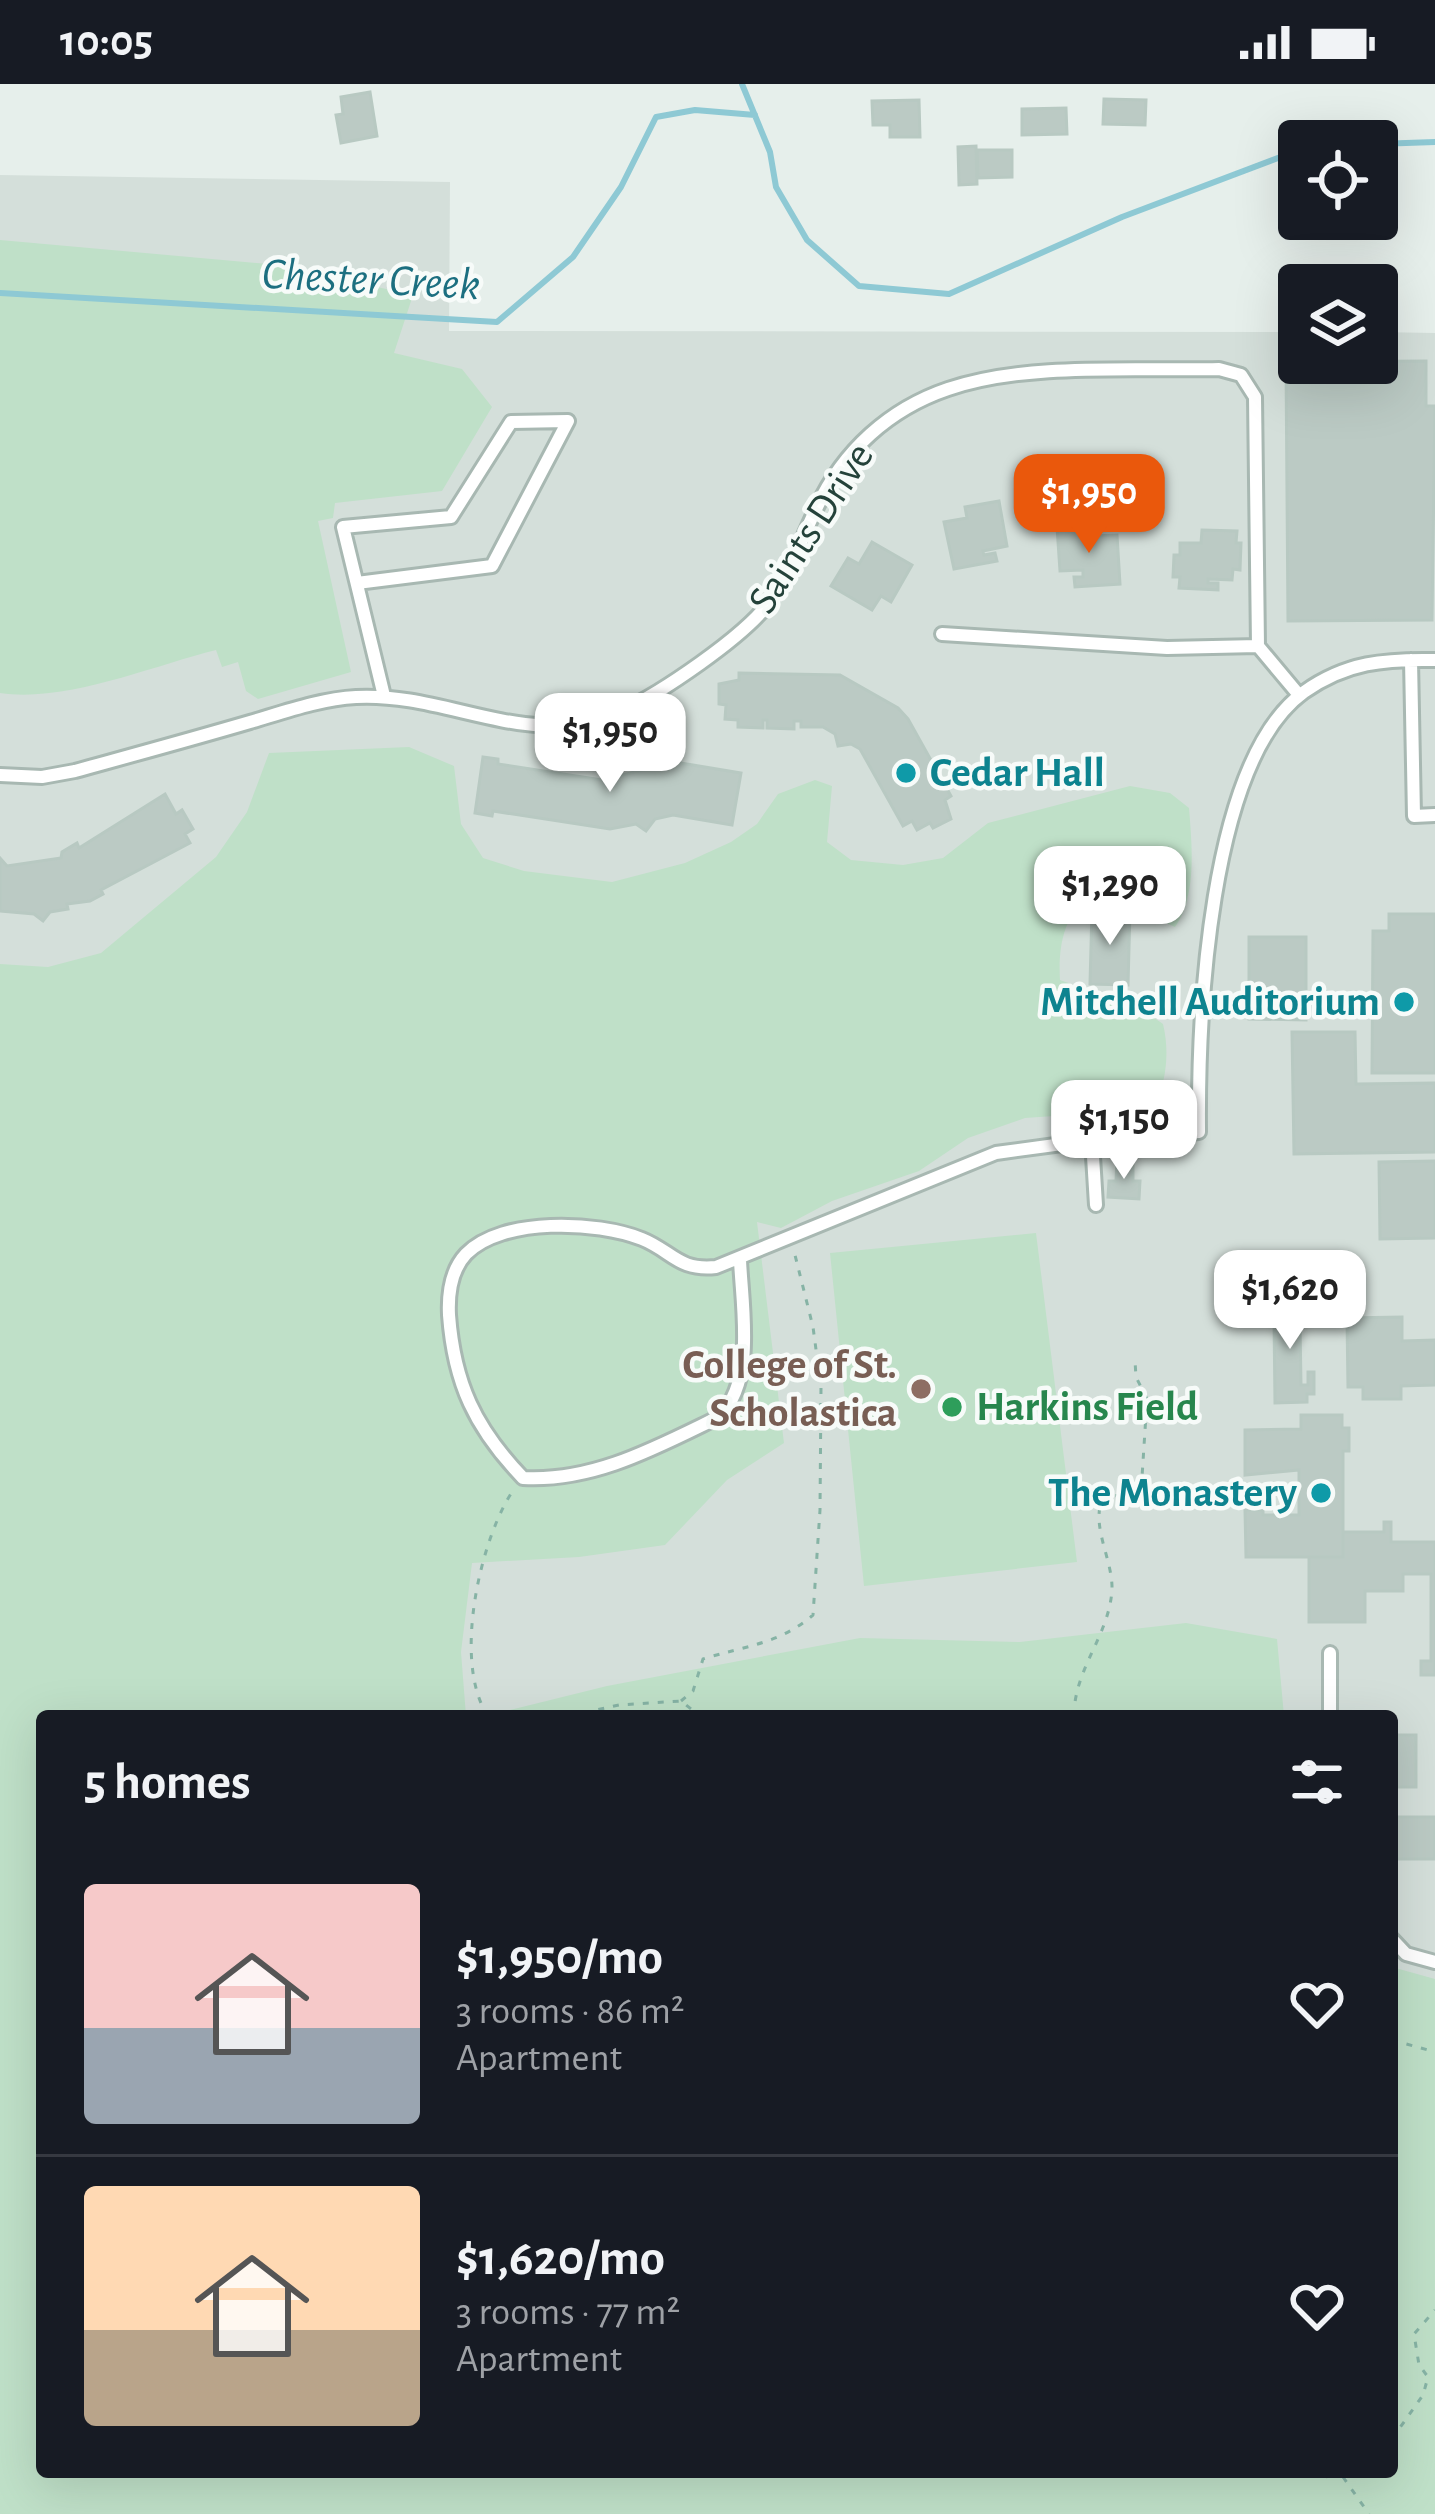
<!DOCTYPE html>
<meta charset="utf-8">
<style>
:root{--surface:#171b24;--page:#242831;--text:#f1f3f6;--muted:#9ea1a6;--line:#363941;--accent:#ea580c}
body{margin:0;font-family:"Alegreya Sans",sans-serif;background:var(--page);color:var(--text);height:100vh;display:flex;flex-direction:column;font-size:45px;white-space:nowrap}
*{box-sizing:border-box;margin:0}
p{font-size:39px;color:var(--muted)}
.icon{flex:none;width:66px;height:66px;fill:none;stroke:currentColor;stroke-width:2;stroke-linecap:round;stroke-linejoin:round}
.map{position:relative;flex:1;overflow:hidden}
.side{position:absolute;left:36px;top:1626px;width:1362px;height:768px;display:flex;flex-direction:column;background:var(--surface);border-radius:12px;box-shadow:0 12px 48px #0002}
.side>*{flex:none}
.controls{position:absolute;left:1278px;top:36px;display:grid;gap:24px}
.controls a{display:grid;place-items:center;width:120px;height:120px;border-radius:12px;background:var(--surface);box-shadow:0 12px 48px #0002;font-size:60px}
.price{position:absolute;translate:-50% -102px;padding:0 27px;border-radius:24px;background:#fff;color:#222;font-size:39px;line-height:78px;filter:drop-shadow(0 3px 6px #0008)}
.price::after{content:'';position:absolute;left:50%;top:72px;width:36px;height:27px;margin-left:-18px;background:inherit;clip-path:polygon(0 0,100% 0,50% 100%)}
.price.on{background:var(--accent);color:#fff}
ul{padding:0;list-style:none}
li{display:flex;align-items:center;gap:36px;height:300px;padding:0 48px}
li+li{border-top:3px solid var(--line)}
li span{display:grid;place-items:center;flex:none;width:336px;height:240px;border-radius:12px;color:#555}
li>.icon{margin-inline-start:auto}
span .icon{width:144px;height:144px;fill:#fffc;stroke-width:1}
li b{font-size:51px}
h2{display:flex;justify-content:space-between;align-items:center;height:144px;padding:0 48px;font-size:51px}
.status{display:flex;justify-content:space-between;align-items:center;height:84px;padding:0 60px;background:var(--surface);direction:ltr}
.status svg{height:33px;fill:currentColor}
.map>svg:first-child{display:block}
</style>
<div class="status"><b>10:05</b><svg viewBox="0 0 49 12"><path d="M0 12V9h3v3zM5 12V6h3v6zM10 12V3h3v9zM15 12V0h3v12zM26 1h20v11H26zM47 4h2v5h-2z"/></svg></div>
<div class="map">
<svg width="1435" height="2430" viewBox="0 0 1435 2430">
<rect width="100%" height="100%" fill="#e6efeb"/>
<path fill="#d4dfda" d="M0,91L450,98L449,247L1299,248V279H1377V248L1435,249V2430L401,2388H1392V1632H405L0,977Z"/>
<path fill="#bfe0c8" d="M0,156L279,181L413,211L394,269L462,285L492,323L442,407L335,419L333,434L318,437L351,588L258,615L246,607L238,578L222,583L216,566C152,582 65,619 0,609Z
M409,663L454,682L461,740L483,774L524,787L612,798L685,779L731,758L757,740L778,710L815,696L832,702L827,758L851,776L903,781L943,774L988,739L1130,702L1170,709L1189,724C1192,761 1197,812 1175,843C1154,834 1129,812 1105,813C1063,815 1058,865 1060,896L1143,926L1163,940C1170,969 1166,998 1154,1025L1025,1034L968,1054L919,1087L832,1117L781,1144L757,1138L784,1359L727,1396L665,1461L579,1473L472,1479L461,1568L466,1632H42V2388H1392V1883L1435,1895V2430H0V880L48,883L101,869L216,773L247,728L269,669Z
M1036,1149L1077,1478L864,1502L830,1169Z
M1186,1539L1277,1555L1284,1632H486L607,1602L860,1554L1020,1558Z"/>
<g fill="none" stroke-linecap="round" stroke-linejoin="round">
<path stroke="#8ec9d4" stroke-width="6" d="M742,0L770,68L776,103L807,156L859,202L949,210L1122,133L1299,66
M1377,60L1435,58
M0,209L497,238L573,173L621,103L656,33L695,26L755,31"/>
</g>
<path fill="#bbcac4" stroke="#b8c9c2" stroke-width="3" d="M370,8L377,52L341,59L336,31L343,30L341,13Z
M1104,15L1146,16L1145,41L1103,40Z
M919,16L920,53H890V41H873L872,17Z
M1066,24L1067,50L1022,51V25Z
M976,62L977,100L959,101L958,63Z
M977,66H1012V93L978,94Z
M1426,277V322H1435L1432,536L1288,537L1286,278Z
M999,417L1007,462L983,467L984,471L995,469L997,477L954,485L944,438L967,434L965,423Z
M1091,441L1092,452L1117,451L1120,500L1075,503L1074,493H1083V486L1060,487L1057,443Z
M1202,446L1237,447L1236,459H1241L1240,486L1233,485L1232,496L1208,495V499H1218V506L1179,504L1180,493H1173L1174,471H1180V459H1201Z
M872,458L912,481L891,518L881,512L872,526L831,502L848,474L859,480Z
M739,589L840,591L898,624L908,635L951,712L945,716L951,735L933,744L930,739L917,746L912,737L903,742L860,665L851,660L838,662L835,650L823,643H801V637H794V645L767,644V636H763V644L738,643V636L725,635L726,621L719,620V600L739,596Z
M483,673L498,675V680L602,696L675,678L741,689L732,741L673,731L655,735L646,747L636,740L610,745L493,727L492,732L475,729Z
M165,710L176,730L182,726L193,745L185,750L190,759L101,806L103,810L90,817L67,820L68,825L50,828L43,837L34,830L0,827V774L7,782L61,774L62,768L77,759L79,764Z
M1092,826L1130,827L1128,901L1090,900Z
M1389,830H1435V989H1372L1373,847H1389Z
M1249,853H1306V936L1249,935Z
M1292,948H1355L1356,1000L1435,999V1068L1294,1070Z
M1117,1075H1133V1097H1140L1139,1115L1108,1113L1109,1097H1116Z
M1435,1077V1154L1380,1155L1379,1078Z
M1279,1212H1307V1232L1300,1240L1301,1301H1308V1288H1314V1310H1307V1318L1275,1319L1274,1233H1279Z
M1402,1233V1257L1435,1256V1301L1401,1302V1315H1363V1303H1348L1347,1234Z
M1301,1331H1342V1344H1349V1367H1343V1473H1246L1245,1426H1263V1431H1299V1386L1245,1391V1346L1301,1345Z
M1384,1438H1391V1458H1435V1591H1421V1577H1431V1490H1403V1507H1365V1538H1309V1473H1343V1448H1384Z
M1392,1651H1416V1703H1392Z
M1392,1733H1435V1775H1392Z"/>
<g fill="none" stroke-linecap="round" stroke-linejoin="round">
<g stroke="#a8b8b2" stroke-width="18">
<path id="lane" d="M357,499L492,482L568,337L511,338L451,433L343,443L384,612
M942,550L1167,564L1258,562
M1411,576L1414,732L1435,731
M0,691L42,693L75,687C133,671 192,655 250,638C284,628 320,615 356,613C448,608 532,669 622,627C661,609 742,554 768,520C790,491 801,455 817,423C843,367 889,325 948,305C1027,278 1135,287 1219,285L1241,291L1255,313L1258,562L1299,611
M1096,1121L1092,1056L1199,1048C1198,938 1207,678 1304,608C1346,578 1385,575 1435,576
M740,1176C742,1224 756,1296 719,1333C657,1363 594,1398 523,1394C475,1344 454,1299 449,1231C448,1210 451,1186 466,1170C502,1133 597,1137 642,1155C672,1167 678,1187 716,1183L996,1069L1092,1056
M1330,1632V1569
M1392,1855L1406,1870L1435,1878"/>
</g>
<path stroke="#86b3a5" stroke-width="3" stroke-dasharray="6 9" stroke-linecap="butt" d="M681,1617L693,1607L703,1575C744,1562 780,1560 813,1531L820,1426L821,1303L813,1243L794,1167
M488,1632C452,1579 480,1454 514,1405
M569,1632L619,1621L681,1617L700,1632
M1074,1632C1074,1585 1109,1552 1112,1506C1113,1475 1090,1442 1103,1413L1141,1409L1147,1315L1136,1293L1135,1277
M1392,1956L1435,1968
M1392,2355L1423,2311L1428,2293L1419,2281L1414,2250L1435,2226
M1312,2388L1325,2393L1353,2388
M1343,2393L1369,2430"/>
<use href="#lane" stroke="#fff" stroke-width="12"/>
</g>
<g fill="#0f9aa8" stroke="#f7fbf9" stroke-width="4.5">
<circle cx="906" cy="689" r="12"/>
<circle cx="1404" cy="918" r="12"/>
<circle cx="1321" cy="1409" r="12"/>
</g>
<circle fill="#8d6e63" stroke="#f7fbf9" stroke-width="4.5" cx="921" cy="1305" r="12"/>
<circle fill="#2e9e5b" stroke="#f7fbf9" stroke-width="4.5" cx="952" cy="1323" r="12"/>
<g text-anchor="middle" dominant-baseline="central" stroke-width="9" stroke-linejoin="round" paint-order="stroke">
<g font-size="42" fill="#24423a" stroke="#f7fbf9">
<text transform="translate(811 444) rotate(-57)">Saints Drive</text>
</g>
<g font-size="42" font-weight="bold" fill="#0d838f" stroke="#f7fbf9" text-anchor="end">
<text x="930" y="689" text-anchor="start">Cedar Hall</text>
<text x="1380" y="918">Mitchell Auditorium</text>
<text x="1297" y="1409">The Monastery</text>
</g>
<g font-size="42" font-weight="bold" fill="#785e54" stroke="#f7fbf9" text-anchor="end">
<text x="897" y="1281">College of St.<tspan x="897" dy="48">Scholastica</tspan></text>
</g>
<g font-size="42" font-weight="bold" fill="#27864d" stroke="#f7fbf9" text-anchor="start">
<text x="976" y="1323">Harkins Field</text>
</g>
<g font-size="45" font-style="italic" fill="#1c6f80" stroke="#f7fbf9">
<text transform="translate(371 196) rotate(3)">Chester Creek</text>
</g>
</g>
</svg>
<div class="controls">
<a><svg class="icon" aria-label="locate" viewBox="0 0 24 24"><circle cx="12" cy="12" r="6"/><path d="M12 2v4M12 18v4M2 12h4M18 12h4"/></svg></a>
<a><svg class="icon" aria-label="layers" viewBox="0 0 24 24"><path d="M12 4l9 5-9 5-9-5zM3 14l9 5 9-5"/></svg></a>
</div>
<b class="price on" style="left:1089px;top:472px">$1,950</b>
<b class="price" style="left:610px;top:711px">$1,950</b>
<b class="price" style="left:1110px;top:864px">$1,290</b>
<b class="price" style="left:1124px;top:1098px">$1,150</b>
<b class="price" style="left:1290px;top:1268px">$1,620</b>
<section class="side">
<h2>5 homes<svg class="icon" aria-label="filters" viewBox="0 0 24 24"><path d="M4 7h16M4 17h16"/><circle cx="9" cy="7" r="2"/><circle cx="15" cy="17" r="2"/></svg></h2>
<ul>
<li><span style="background:linear-gradient(#f6c9c9 60%,#9aa5b1 0)"><svg class="icon" aria-label="home" viewBox="0 0 24 24"><path d="M3 11l9-7 9 7M6 9v11h12V9"/></svg></span><div><b>$1,950/mo</b><p>3 rooms · 86 m²</p><p>Apartment</p></div><svg class="icon" aria-label="heart" viewBox="0 0 24 24"><path d="M12 20l-8-8c-3-5 5-10 8-4 3-6 11-1 8 4z"/></svg></li>
<li><span style="background:linear-gradient(#ffd9b3 60%,#b9a48a 0)"><svg class="icon" aria-label="home" viewBox="0 0 24 24"><path d="M3 11l9-7 9 7M6 9v11h12V9"/></svg></span><div><b>$1,620/mo</b><p>3 rooms · 77 m²</p><p>Apartment</p></div><svg class="icon" aria-label="heart" viewBox="0 0 24 24"><path d="M12 20l-8-8c-3-5 5-10 8-4 3-6 11-1 8 4z"/></svg></li>
</ul>
</section>
</div>
